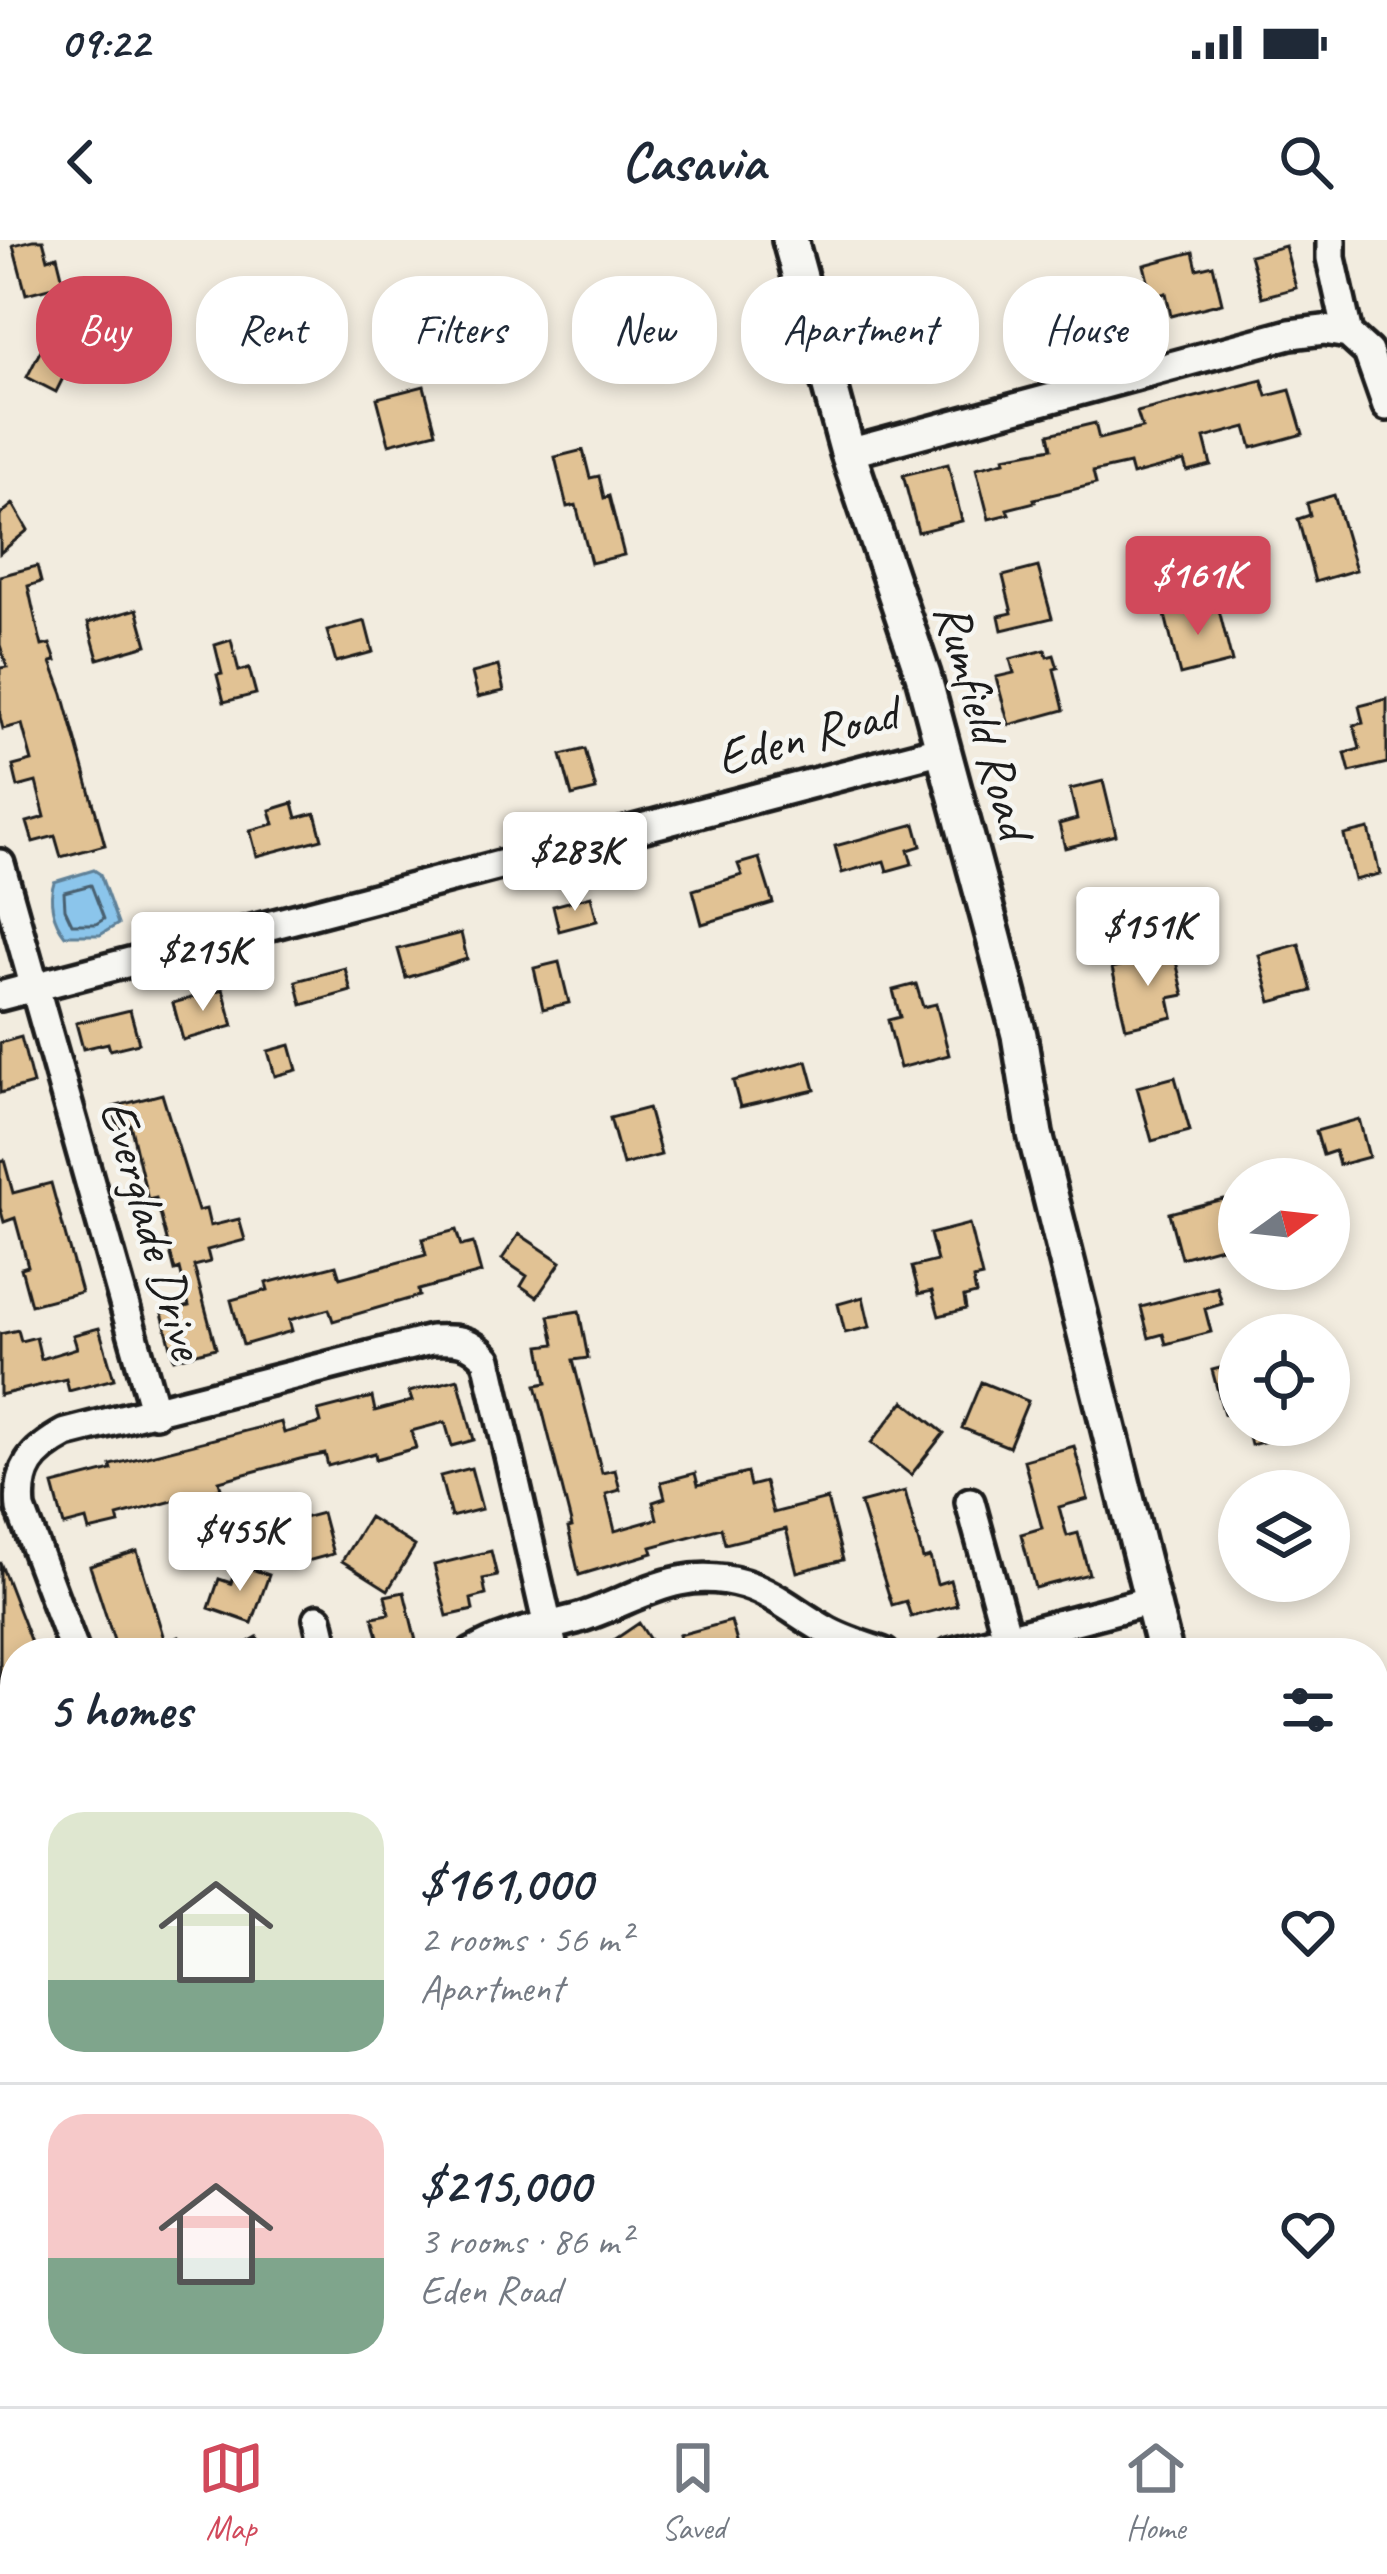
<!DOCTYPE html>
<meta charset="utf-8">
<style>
:root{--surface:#fff;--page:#f6f6f7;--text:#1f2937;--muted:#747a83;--line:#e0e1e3;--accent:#d1495b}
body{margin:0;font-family:Caveat,sans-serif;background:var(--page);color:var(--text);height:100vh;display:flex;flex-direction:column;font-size:45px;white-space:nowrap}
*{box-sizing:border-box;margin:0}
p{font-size:39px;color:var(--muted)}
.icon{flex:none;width:66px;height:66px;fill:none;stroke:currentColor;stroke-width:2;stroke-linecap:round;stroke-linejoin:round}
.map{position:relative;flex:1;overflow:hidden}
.panel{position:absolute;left:0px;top:1398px;width:1389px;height:768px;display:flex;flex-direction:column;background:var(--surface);border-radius:48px 48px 0 0;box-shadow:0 6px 18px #0003}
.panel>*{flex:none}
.banner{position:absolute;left:36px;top:36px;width:1317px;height:108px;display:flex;gap:24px}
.needle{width:78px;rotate:75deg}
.fabs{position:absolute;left:1218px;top:918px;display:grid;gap:24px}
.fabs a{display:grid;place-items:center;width:132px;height:132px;border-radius:50%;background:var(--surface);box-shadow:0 6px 18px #0003;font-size:60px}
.price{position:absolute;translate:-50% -102px;padding:0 27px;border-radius:12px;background:#fff;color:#222;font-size:39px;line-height:78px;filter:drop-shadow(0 3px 6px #0008)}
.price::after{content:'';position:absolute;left:50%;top:72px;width:36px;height:27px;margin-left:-18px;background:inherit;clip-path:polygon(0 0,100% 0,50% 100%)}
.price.active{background:var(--accent);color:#fff}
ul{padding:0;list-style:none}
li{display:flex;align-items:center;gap:36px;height:300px;padding:0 48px}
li+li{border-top:3px solid var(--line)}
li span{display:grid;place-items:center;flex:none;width:336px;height:240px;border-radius:36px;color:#555}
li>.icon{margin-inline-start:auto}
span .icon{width:144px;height:144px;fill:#fffc;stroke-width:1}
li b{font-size:51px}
h2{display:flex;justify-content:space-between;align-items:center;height:144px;padding:0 48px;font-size:51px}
.chip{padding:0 42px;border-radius:48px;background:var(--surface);box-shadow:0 6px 18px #0003;font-size:42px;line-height:108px}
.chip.active{background:var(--accent);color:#fff}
.status{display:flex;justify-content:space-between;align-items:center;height:84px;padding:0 60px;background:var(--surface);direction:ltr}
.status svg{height:33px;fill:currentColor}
header{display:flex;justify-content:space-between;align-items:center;height:156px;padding:0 48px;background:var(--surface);font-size:54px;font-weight:700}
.menu{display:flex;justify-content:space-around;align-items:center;height:168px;border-top:3px solid var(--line);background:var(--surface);font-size:33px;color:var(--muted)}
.menu a{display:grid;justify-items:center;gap:6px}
.menu .active{color:var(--accent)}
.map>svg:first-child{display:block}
</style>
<div class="status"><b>09:22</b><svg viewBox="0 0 49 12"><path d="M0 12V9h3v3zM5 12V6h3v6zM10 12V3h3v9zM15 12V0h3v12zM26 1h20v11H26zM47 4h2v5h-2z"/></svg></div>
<header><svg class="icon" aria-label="back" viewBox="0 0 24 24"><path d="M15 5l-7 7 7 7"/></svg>Casavia<svg class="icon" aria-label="search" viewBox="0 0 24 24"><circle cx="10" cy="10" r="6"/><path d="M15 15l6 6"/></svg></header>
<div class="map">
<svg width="1387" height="2166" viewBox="0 0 1387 2166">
<rect width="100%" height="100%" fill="#f2ecdf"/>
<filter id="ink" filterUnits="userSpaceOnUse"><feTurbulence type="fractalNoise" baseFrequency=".00833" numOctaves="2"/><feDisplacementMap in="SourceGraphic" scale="24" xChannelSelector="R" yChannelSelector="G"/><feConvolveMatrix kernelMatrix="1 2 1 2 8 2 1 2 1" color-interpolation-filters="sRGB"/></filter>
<g filter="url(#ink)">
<path fill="#c0d287" stroke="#6e7752" stroke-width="3" d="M1188,2151H1347L1351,2166H1184Z"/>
<path fill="#8bc5eb" stroke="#5f8198" stroke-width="3" d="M94,630L100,634L118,684L100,695H65C53,680 48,660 54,642Z"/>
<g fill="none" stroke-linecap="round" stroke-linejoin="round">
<path stroke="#48606f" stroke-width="3" d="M91,645L104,679L96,684H72L65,669L64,652Z"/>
<path stroke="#5f8198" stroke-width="6" d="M0,1848L15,1863
M304,2151L321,2166"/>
</g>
<path fill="#e1c294" stroke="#1c1c1c" stroke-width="3" d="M33,0H43L48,19L57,16L64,44L26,54L13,5Z
M1285,6L1296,48L1262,57L1250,15Z
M1193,12L1197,29L1213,25L1222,63L1171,76L1166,53L1152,57L1144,25Z
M1120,57L1131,95L1078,109L1071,82L1095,76L1092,64Z
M50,92L79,106L56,152L27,137Z
M1262,140L1267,156L1290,150L1303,194L1252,208L1246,187L1204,198L1211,225L1187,231L1184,221L1132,235L1129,224L1093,232L1096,244L1034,259L1035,262L1007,269L1009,274L989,279L976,228L1005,221L1004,217L1052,208L1049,194L1095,183L1099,199L1142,188L1137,172Z
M424,146L436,192L389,204L377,158Z
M583,210L590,238L599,236L604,258L609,256L624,315L591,323L576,265L567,267L555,217Z
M948,224L962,281L918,292L903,235Z
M1334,255L1356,330L1315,342L1298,279L1310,275L1307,263Z
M13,264L28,290L0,313V275Z
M37,326L41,342L28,346L35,378L42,406L50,404L56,421L51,422L63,454L105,605L61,617L55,596L33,602L27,582L45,577L36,542L18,547L13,526L32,521L22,484L3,489L0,477V428L7,427L0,405V336Z
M1038,327L1052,378L1002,390L999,376L1012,373L1003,336Z
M1217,362L1232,422L1180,435L1165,375Z
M137,369L147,405L98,419L88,383Z
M365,381L373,412L336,422L327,391Z
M231,400L239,431L249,428L256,454L224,462L217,435L222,434L215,405Z
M1045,410L1047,417L1054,415L1058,428L1054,429L1064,470L1009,485L996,437L1014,433L1010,419Z
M498,426L504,451L478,457L472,433Z
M1387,459V523L1350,532L1345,513L1360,509L1354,485L1363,483L1359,466Z
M585,509L596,550L572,556L561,515Z
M1103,541L1116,595L1065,608L1059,584L1077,579L1070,549Z
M293,563L297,578L315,573L322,599L257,616L250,590L274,584L270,570Z
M915,584L921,606L908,610L912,624L887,631L884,621L842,633L835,606Z
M1369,589L1380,634L1355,640L1344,595Z
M759,618L773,663L702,684L693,650L742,635L738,624Z
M591,656L597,681L559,691L553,666Z
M461,693L467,719L406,738L398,709Z
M1299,704L1312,751L1271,762L1259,715Z
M1174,713L1184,755L1169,758L1173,777L1126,788L1112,728Z
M559,722L569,763L543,769L534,728Z
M345,728L351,751L302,765L296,741Z
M916,744L923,767L936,764L949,815L900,828L888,780L900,777L893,750Z
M223,749L233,786L183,800L173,763Z
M130,770L139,803L110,810L108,803L83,809L76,783Z
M21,797L33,844L0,853V803Z
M290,805L297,830L275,836L268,811Z
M807,821L815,850L740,867L733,841Z
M1175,837L1190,891L1152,901L1137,847Z
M162,854L198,971L206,969L210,986L239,979L245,1000L207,1010L210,1022L194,1026L216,1108L174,1119L162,1073L189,1066L180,1029L175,1031L156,958L148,960L130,884L118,888L113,867Z
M648,868L661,915L623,925L610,878Z
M1359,879L1369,917L1339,925L1335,911L1323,915L1316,891Z
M4,920L13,953L51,943L81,1052L31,1065L21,1028L28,1026L15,978L4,982L0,968V921Z
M1223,959L1235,1003L1181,1018L1169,973Z
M969,984L982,1037L973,1039L976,1054L964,1057L966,1069L939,1076L932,1051L919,1054L912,1027L937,1021L930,994Z
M456,990L461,1006L473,1003L481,1033L418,1050L419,1056L333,1081L329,1069L289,1080L292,1091L243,1105L231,1060L268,1050L266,1043L336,1025L340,1038L426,1015L422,999Z
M519,994L561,1022L537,1057L521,1046L527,1036L502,1019Z
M1217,1047L1222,1064L1205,1069L1211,1092L1166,1104L1163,1094L1149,1098L1141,1067Z
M863,1057L870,1087L845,1093L838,1064Z
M579,1071L588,1118L573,1120L602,1233L615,1230L620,1250L606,1254L615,1291L657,1279L653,1262L665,1258L661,1242L695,1233L698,1245L747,1233L750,1246L765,1242L773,1273L827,1259L843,1320L797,1332L786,1289L725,1304L721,1288L651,1307L653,1313L579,1335L568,1288L572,1287L536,1145L547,1143L540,1106L555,1104L549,1076Z
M99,1088L114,1139L69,1151L66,1139L0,1155V1094L18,1090L21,1101L36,1097L41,1119L77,1108L73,1095Z
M1239,1123V1169L1224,1174L1212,1130Z
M458,1139L474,1200L452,1206L445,1182L411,1191L416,1208L376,1219L375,1213L328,1226L325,1214L300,1219L219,1241L221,1248L117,1276L119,1284L89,1291L86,1280L64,1286L53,1245L112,1230L111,1225L281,1182L284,1193L321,1183L318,1171L372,1157L375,1171L412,1161L409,1152Z
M981,1142L1028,1161L1009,1207L962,1188Z
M904,1161L944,1193L911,1235L871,1203Z
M1246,1185H1266L1271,1200L1251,1205Z
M1074,1206L1088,1259L1059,1267L1067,1296L1078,1293L1089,1334L1035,1348L1021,1294L1042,1288L1024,1220Z
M471,1228L482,1269L451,1277L440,1236Z
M905,1251L923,1319L930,1317L937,1344L950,1340L957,1365L911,1377L906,1361L892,1365L860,1263Z
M322,1273L333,1314L282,1328L274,1298L291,1293L288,1282Z
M369,1277L415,1306L388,1350L342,1321Z
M137,1311L165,1402L179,1397L184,1413H118L90,1326Z
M491,1311L497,1336L483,1339L486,1355L471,1359L473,1370L447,1376L434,1325Z
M0,1322L35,1413H15V1522L4,1525L0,1513Z
M237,1324L269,1335L252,1383L209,1368L219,1339L231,1343Z
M404,1352L419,1413H382L373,1377L389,1374L385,1356Z
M731,1381L740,1413H684L679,1395Z
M639,1383L652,1403L637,1413H595Z
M257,1397L266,1413H229Z
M0,1622H3L15,1659V1720L0,1722Z
M8,1747L15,1748V1800L0,1796Z
M140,2151H199L193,2158L202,2166H158Z
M377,2151H451L438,2166H394Z
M615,2151H680L661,2166H596Z
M898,2151H958L950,2159L956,2166H912Z
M1064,2151H1106L1102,2166L1063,2156Z"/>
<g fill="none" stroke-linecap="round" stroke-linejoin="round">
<g stroke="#1c1c1c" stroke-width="36">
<path id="minor" d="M1331,0V18L1348,94L1368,112L1387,166
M848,213L1290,94L1324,90L1348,94
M0,624L155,1173
M0,756L943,509
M970,1262L1007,1397
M318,1379L326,1413
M75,1413L21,1269C17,1229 32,1211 66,1193L431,1100C457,1099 470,1099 487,1119L554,1413
M472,1413C505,1393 539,1389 576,1379C636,1361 675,1324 744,1344C774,1353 797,1374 824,1389C842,1400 864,1406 884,1413
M950,1413L1152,1360
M0,2109L7,2103L15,2110
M63,2151L81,2166
M514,2166L530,2151
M1001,2166L1009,2151"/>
</g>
<g stroke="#1c1c1c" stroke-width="42">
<path id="major" d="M790,0L848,213L923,435L994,698L1019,795L1035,894L1165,1413
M1151,2166L1155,2151"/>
</g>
<use href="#minor" stroke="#f6f6f2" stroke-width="27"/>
<use href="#major" stroke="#f6f6f2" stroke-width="33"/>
</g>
</g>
<g text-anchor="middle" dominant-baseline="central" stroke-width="9" stroke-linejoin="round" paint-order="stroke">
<g font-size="51" fill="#1c1c1c" stroke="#f6f6f2">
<text transform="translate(984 480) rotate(74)">Rumfield Road</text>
<text transform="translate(807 495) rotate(-15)">Eden Road</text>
<text transform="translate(153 989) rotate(74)">Everglade Drive</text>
</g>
</g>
</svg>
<div class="fabs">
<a><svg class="needle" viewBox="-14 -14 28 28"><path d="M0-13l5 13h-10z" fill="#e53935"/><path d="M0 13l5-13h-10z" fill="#747a83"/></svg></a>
<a><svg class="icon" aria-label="locate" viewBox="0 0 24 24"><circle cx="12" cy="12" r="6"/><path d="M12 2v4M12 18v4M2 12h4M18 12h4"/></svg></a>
<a><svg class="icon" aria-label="layers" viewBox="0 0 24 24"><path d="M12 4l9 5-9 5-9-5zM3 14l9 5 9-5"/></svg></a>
</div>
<b class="price active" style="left:1198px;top:398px">$161K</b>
<b class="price" style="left:575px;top:674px">$283K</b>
<b class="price" style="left:1148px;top:749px">$151K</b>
<b class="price" style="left:203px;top:774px">$215K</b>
<b class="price" style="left:240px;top:1354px">$455K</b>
<div class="banner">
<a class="chip active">Buy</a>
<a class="chip">Rent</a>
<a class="chip">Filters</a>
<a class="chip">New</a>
<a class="chip">Apartment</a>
<a class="chip">House</a>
</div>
<section class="panel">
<h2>5 homes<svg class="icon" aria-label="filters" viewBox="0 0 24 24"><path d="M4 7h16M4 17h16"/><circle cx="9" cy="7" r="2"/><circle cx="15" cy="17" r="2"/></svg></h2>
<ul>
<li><span style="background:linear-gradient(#dfe7d0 70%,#7fa58c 0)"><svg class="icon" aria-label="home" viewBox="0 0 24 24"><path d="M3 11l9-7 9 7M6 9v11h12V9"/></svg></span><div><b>$161,000</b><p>2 rooms · 56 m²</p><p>Apartment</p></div><svg class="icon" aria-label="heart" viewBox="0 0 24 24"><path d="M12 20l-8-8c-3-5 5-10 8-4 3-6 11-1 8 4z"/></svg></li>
<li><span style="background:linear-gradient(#f6c9c9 60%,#7fa58c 0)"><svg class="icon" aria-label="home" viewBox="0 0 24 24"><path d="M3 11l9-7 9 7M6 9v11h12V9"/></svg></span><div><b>$215,000</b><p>3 rooms · 86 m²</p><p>Eden Road</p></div><svg class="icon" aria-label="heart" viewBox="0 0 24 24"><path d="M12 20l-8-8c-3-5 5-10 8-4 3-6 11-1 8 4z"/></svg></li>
</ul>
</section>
</div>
<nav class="menu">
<a class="active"><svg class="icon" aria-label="map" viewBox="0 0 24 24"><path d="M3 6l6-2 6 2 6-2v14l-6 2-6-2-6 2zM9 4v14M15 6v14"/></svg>Map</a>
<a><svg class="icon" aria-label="saved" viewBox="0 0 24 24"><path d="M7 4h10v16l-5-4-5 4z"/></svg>Saved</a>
<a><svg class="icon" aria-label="home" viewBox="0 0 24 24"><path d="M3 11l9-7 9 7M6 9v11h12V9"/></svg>Home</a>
</nav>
